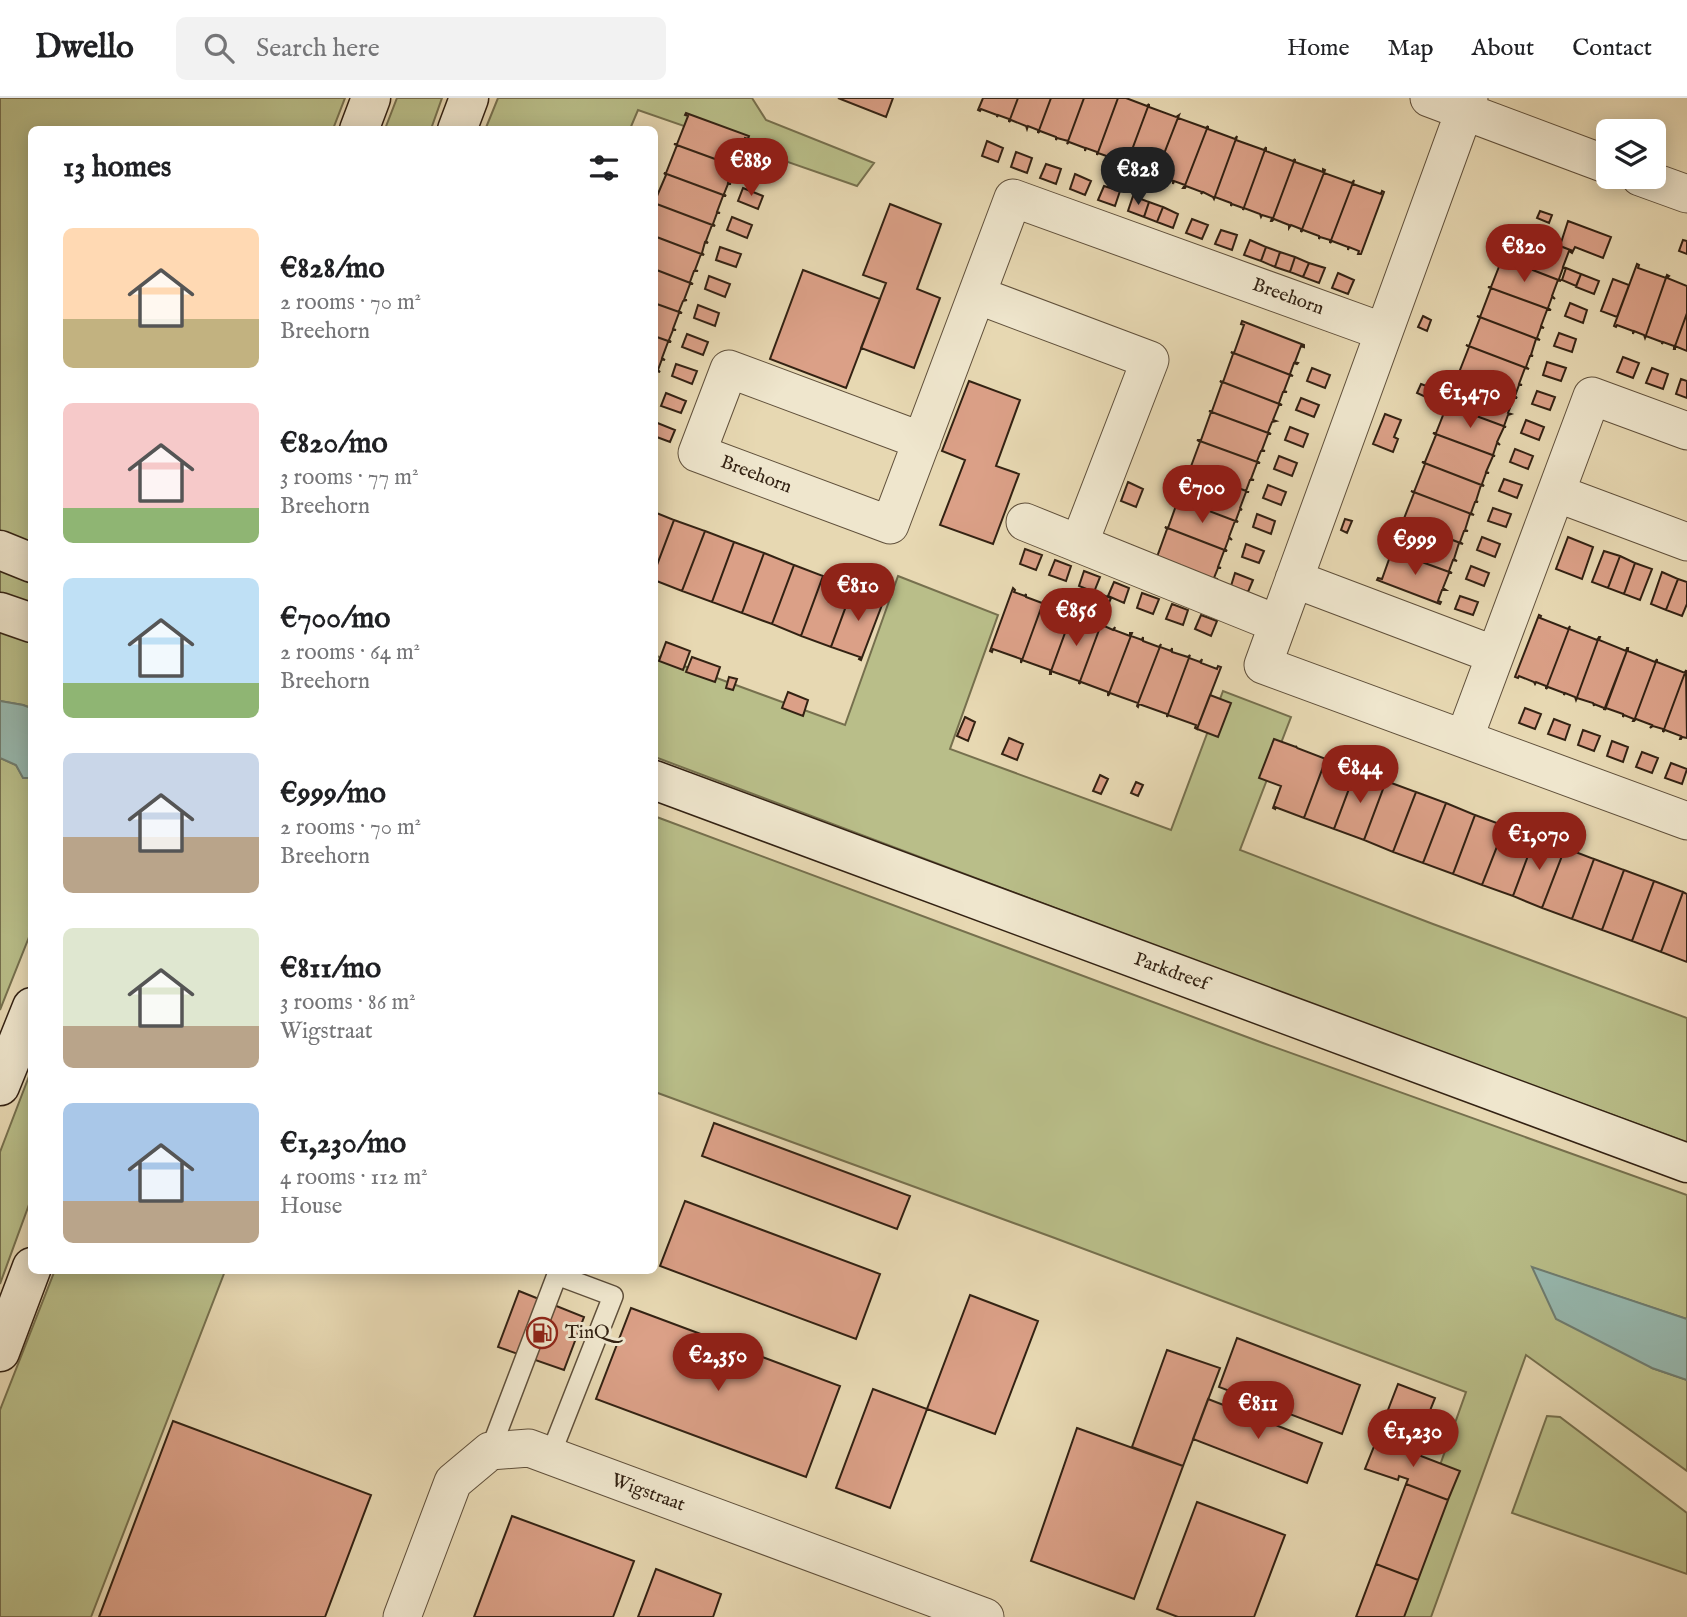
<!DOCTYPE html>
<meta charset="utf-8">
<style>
:root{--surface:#fff;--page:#f2f2f2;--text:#202124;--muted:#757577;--line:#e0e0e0;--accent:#8f2418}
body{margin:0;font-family:"IM FELL English",serif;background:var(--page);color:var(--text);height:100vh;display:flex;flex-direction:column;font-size:26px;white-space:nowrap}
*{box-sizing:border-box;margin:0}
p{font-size:23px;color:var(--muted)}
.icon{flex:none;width:38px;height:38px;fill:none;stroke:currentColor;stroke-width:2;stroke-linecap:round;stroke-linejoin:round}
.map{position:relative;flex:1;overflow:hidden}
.side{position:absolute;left:28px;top:28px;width:630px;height:1148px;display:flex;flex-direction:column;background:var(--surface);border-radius:10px;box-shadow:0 4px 18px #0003}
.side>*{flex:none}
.buttons{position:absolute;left:1596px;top:21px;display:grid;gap:14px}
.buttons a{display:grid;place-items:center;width:70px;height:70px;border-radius:10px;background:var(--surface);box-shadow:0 4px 18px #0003;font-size:35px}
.price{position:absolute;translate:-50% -60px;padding:0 16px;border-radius:24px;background:var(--accent);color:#fff;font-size:23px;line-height:46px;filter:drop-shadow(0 2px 4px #0008)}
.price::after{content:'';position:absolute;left:50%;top:42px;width:21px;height:16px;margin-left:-10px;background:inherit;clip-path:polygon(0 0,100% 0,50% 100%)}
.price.active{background:#222;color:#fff}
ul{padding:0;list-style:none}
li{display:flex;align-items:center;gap:21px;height:175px;padding:0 35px}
li span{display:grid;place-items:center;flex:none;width:196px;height:140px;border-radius:10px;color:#555}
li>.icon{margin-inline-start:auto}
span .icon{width:84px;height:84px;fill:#fffc;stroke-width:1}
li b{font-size:30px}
h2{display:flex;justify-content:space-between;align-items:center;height:84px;padding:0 35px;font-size:30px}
header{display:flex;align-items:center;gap:42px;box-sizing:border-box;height:98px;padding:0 35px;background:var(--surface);border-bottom:2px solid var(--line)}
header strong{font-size:33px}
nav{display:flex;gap:38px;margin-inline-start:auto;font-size:24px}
.search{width:490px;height:63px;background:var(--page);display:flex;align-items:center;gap:18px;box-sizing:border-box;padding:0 24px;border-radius:10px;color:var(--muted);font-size:26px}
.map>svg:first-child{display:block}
</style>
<header>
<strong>Dwello</strong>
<div class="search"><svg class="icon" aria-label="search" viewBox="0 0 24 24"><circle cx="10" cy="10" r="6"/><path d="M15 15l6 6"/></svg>Search here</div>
<nav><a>Home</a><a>Map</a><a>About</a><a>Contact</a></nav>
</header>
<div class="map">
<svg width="1687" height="1519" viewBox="0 0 1687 1519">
<rect width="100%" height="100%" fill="#e7d8b2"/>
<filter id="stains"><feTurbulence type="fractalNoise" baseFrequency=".00286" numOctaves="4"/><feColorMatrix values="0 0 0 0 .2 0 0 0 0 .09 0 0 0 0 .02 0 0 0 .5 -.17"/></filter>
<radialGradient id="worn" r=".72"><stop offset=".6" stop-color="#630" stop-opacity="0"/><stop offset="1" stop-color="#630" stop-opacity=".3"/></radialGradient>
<path fill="#b9be89" stroke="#76704e" stroke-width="2" d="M0,0H345L333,31L32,32L31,451L0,439Z
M397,0H442L431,31H385Z
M498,0H752L766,22L874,65L857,88L638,12L630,31L485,32Z
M0,467L31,481V509L0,499Z
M898,478L998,517L950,651L1171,732L1223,593L1291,619L1240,752L1433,826L1687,920V1044L1298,902L655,659L654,557L845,627Z
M0,526L31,542V610L23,607L0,603Z
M0,660L16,667L23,679L32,680L31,834L0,912Z
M654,718L1263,945L1687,1097V1221L1533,1170L1652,1270L1687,1282V1373L1526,1257L1431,1519H1386L1466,1294L1052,1139L655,994Z
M31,973V1101L0,1186V1054Z
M55,1172L225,1173L91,1519H0V1312Z
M1547,1318L1560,1319L1687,1415V1476L1512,1415Z"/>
<path fill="#97b9b0" stroke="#6f7d71" stroke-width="2" d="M0,603L23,607L31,610V680H23L16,667L0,660Z
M1532,1169L1687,1221V1282L1652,1270L1556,1221Z"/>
<path fill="#dba087" stroke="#332213" stroke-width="2" d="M838,0H893L886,19Z
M983,0H1018L1009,24V21L998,17L997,19V17L981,11L980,13L978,12Z
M1018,0H1051L1038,35V32L1028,28L1027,31L1026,28L1011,22L1009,24Z
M1051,0H1084L1067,46L1068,43L1057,40L1056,42V39L1040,33L1038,35Z
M1084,0H1118L1097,57V54L1086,50L1085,53V50L1069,44L1067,46Z
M1118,0H1126L1147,8L1149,6L1126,68V66L1115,61V64L1113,63L1115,61L1098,55L1097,57Z
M1149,6V9L1176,19L1179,17L1155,79V76L1145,73L1144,75L1143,72L1127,66V69L1126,68Z
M686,15L749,38L748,41L745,40L739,56L742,58L739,57L735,67L737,69L674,46H677L688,18L685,17Z
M1179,17L1178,20L1206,30L1208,28L1184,90H1183L1185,87L1174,83L1173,86V83L1157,77L1155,79Z
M1208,28V31L1235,41L1237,38L1214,101L1213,99L1203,94L1201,96L1202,94L1186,88L1185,90H1184Z
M1237,38L1236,42L1264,52L1266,49L1243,112V110L1232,106L1231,108V105L1215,99L1214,101Z
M987,43L1003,50L998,64L982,58Z
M674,46L737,69H734L728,85L731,86H728L724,96L726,98L664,75H666L677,47Z
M1266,49V53L1293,63L1295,61L1272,123H1271L1272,120L1262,117L1261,119L1260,116L1244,110L1243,112Z
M1016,54L1032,60L1027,75L1011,69Z
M753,61L774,69L769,81L749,74Z
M1295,61V64L1323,74V71L1325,72L1301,134V131L1291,127L1289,130V127L1274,121L1272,123Z
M1046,66L1061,71L1056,86L1040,80Z
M1325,72L1324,75L1352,85L1354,82L1330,145V142L1320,139L1319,141V138L1303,132L1301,134Z
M664,75L726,98H723L717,114L720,115H717L713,126L715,128L654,105L666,77Z
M1075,76L1091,83L1085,97L1070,91Z
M1354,82L1353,86L1381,96L1382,93L1384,94L1361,156H1358L1359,153L1349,149L1348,152V149L1332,143L1330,145Z
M1104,88L1120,93L1115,108L1098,102Z
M743,90L763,98L758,111L738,103Z
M1133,98L1149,104L1144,119L1128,113Z
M1149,104L1163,109L1157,124L1144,119Z
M654,105L715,128L712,127L706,143L708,145L705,144L702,155L704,157L654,138Z
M890,106L941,126L917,191L940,200L914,270L861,250L886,185L863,177Z
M1163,109L1178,116L1173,130L1157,124Z
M1540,113L1552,117L1549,125L1537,120Z
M732,119L752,127L747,140L727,132Z
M1192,121L1208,127L1202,141L1186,135Z
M1568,123L1611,139L1603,160L1575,149L1573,153L1560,148Z
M1510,129L1573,153L1572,155L1569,153L1563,169L1566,170H1563L1559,181L1561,183L1499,159L1502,160L1512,132L1510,131Z
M1221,132L1237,137L1232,152L1215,146Z
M654,138L704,157L701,156L695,172L698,173H694L690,184L693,186L654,171Z
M1250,142L1266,149L1261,163L1244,157Z
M1683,142L1687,143V156L1679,153Z
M720,149L741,156L736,169L716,162Z
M1266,149L1280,154L1275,169L1261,163Z
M1280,154L1295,159L1290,174L1275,169Z
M1295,159L1309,165L1303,179L1290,174Z
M1499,159L1561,183L1558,182L1552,198L1555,201L1552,199L1548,210L1551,212L1488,189H1491L1502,161Z
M1309,165L1325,170L1319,185L1303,179Z
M1637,166L1639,167L1638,170L1666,180L1667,177L1645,240L1644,237L1634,233L1633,236V233L1617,227L1616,229L1614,228Z
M1566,170L1581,176L1576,188L1562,182Z
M654,171L693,186H690L684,202H687L683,203L679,213L682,215L654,205Z
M803,172L880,201L846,290L770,261Z
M1338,175L1354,182L1348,196L1332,190Z
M1581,176L1599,183L1594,196L1576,189Z
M1667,177L1669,178L1667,180L1687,188V215L1674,251V248L1663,244L1662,246V244L1646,238L1645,240Z
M709,178L730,186L725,199L705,191Z
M1613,181L1629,187L1617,219L1601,213Z
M1488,189L1551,212H1547L1541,228L1544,230L1541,229L1537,240L1540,242L1477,218L1480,219L1491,190Z
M654,205L682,215H679L673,231L676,232H673L669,242L671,244L654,238Z
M1570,205L1587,212L1583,225L1565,218Z
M698,207L719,215L715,228L694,220Z
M1687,215V253L1675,248V251H1674Z
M1423,218L1431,222L1427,233L1418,229Z
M1477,218L1540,242L1536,241L1531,257L1533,258H1530L1526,269L1529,271L1466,247L1469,248L1480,220Z
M1242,223L1304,247V249L1301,248L1295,264L1298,265L1297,266L1294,265L1290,276L1293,278L1231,254L1234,255L1244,227L1241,226Z
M1559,235L1576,241L1572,254L1554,248Z
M687,236L708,244L703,257L682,249Z
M654,238L671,244H668L662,260L665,262L662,261L658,272L660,274L654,272Z
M1466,247L1529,271L1525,270L1519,286L1522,287H1519L1515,298L1517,300L1455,277H1458L1469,249Z
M1231,254L1293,278L1290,277L1284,293L1287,294H1283L1279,305L1282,307L1220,283L1223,284L1233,256Z
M1623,259L1639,265L1633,280L1617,274Z
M1547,264L1566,270L1561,283L1543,277Z
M676,266L697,273L692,286L672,278Z
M1312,270L1330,277L1325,290L1307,283Z
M1652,270L1668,276L1663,291L1646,285Z
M1455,277L1517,300H1514L1508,315L1511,316L1508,317L1504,328L1506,329L1444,306H1447L1458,278Z
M1681,281L1687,283V300L1676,296Z
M969,283L1020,302L996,368L1019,376L993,446L940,427L965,362L942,353Z
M1220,283L1282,307H1279L1273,322L1276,323L1272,324L1268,334L1271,336L1209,313H1212L1222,285Z
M1421,286L1432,290L1428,300L1417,295Z
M1537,293L1555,299L1550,312L1532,306Z
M666,295L686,303L681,315L661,308Z
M1301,300L1319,307L1314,319L1296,312Z
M1444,306L1506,329H1504L1497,344L1500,347L1497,345L1493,357L1495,358L1433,335H1436L1447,307Z
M1209,313L1271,336H1268L1262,352L1265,353H1261L1257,363L1260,365L1197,342H1201L1211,314Z
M1385,316L1401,322L1394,339L1398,341L1393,354L1373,346Z
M1526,322L1544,329L1539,342L1521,335Z
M655,324L675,332L670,344L654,338Z
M1290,329L1308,336L1303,349L1285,342Z
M1433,335L1495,358H1493L1486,374L1489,375H1486L1482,386L1484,388L1422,364H1425L1436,337Z
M1197,342L1260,365H1257L1251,381L1254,382H1250L1246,393L1249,394L1186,371H1190L1200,344Z
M1515,351L1533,358L1528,371L1510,364Z
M1279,358L1297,365L1292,378L1274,371Z
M1422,364L1484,388L1481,387L1476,403L1478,404H1475L1471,415L1474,417L1411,393L1414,394L1425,366Z
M1186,371L1249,394H1246L1240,410L1242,412L1240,411L1236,422L1238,424L1175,400H1179L1189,373Z
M1504,381L1522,387L1517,400L1499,393Z
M1128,384L1143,391L1136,409L1121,403Z
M1268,387L1286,394L1281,407L1263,400Z
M1411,393L1474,417L1470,416L1465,432L1468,433H1464L1460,444L1463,446L1400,422L1403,423L1414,395Z
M1175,400L1238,424L1235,423L1229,439L1232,442L1229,440L1225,451L1227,453L1165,429L1168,430L1178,402Z
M1493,410L1511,416L1506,429L1488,423Z
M654,414L674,422L654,475Z
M1257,416L1275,423L1271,436L1253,429Z
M1345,421L1352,423L1347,435L1341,432Z
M674,422L705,433L682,493L654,482V475Z
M1400,422L1463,446L1459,445L1454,461L1457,463L1453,462L1449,473L1452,475L1389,452H1392L1403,424Z
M1165,429L1227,453H1224L1218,469L1221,470H1218L1214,480L1217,481L1216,484L1157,459L1167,431Z
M705,433L734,444L712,504L682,493Z
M1482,439L1500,446L1495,459L1477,452Z
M1568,439L1593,449L1582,481L1556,471Z
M734,444L764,455L742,515L712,504Z
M1246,446L1264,453L1259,465L1242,459Z
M1025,451L1042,457L1036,472L1020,466Z
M1389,452L1452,475H1449L1443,490L1446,492H1442L1438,503L1441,504L1440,506L1377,482L1378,480L1382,481L1392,453Z
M1604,453L1620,458L1608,490L1592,484Z
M764,455L794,467L772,526L742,515Z
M1620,458L1635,465L1624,496L1608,490Z
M1055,462L1071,468L1066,483L1049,477Z
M1635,465L1652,471L1640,502L1624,496Z
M794,467L823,478L801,538L772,526Z
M1471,468L1489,475L1484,488L1466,481Z
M1084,473L1100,479L1094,494L1079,488Z
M1662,474L1678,481L1666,512L1651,506Z
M1235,475L1253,482L1248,494L1231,488Z
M823,478L853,489L831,549L801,538Z
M1678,481L1687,484V506L1682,518L1666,512Z
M1114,484L1129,490L1124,505L1108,498Z
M853,489L882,500L883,498L885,499L861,562L859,561L860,559L831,549Z
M1013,490L1015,492L1014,494L1025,498L1026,496V499L1042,505L1044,502L1021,565V561L993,551L992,554L990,553Z
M1142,495L1159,501L1153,516L1137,510Z
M1100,496L1111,500L1103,519L1093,515Z
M1460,498L1478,504L1473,517L1455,511Z
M1044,502L1043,505L1054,509L1055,506L1056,507V510L1071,516L1072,513H1073L1050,576V572L1022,562L1021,565Z
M1172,506L1188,512L1183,527L1166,521Z
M1073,513V516L1083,520L1085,517L1084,521L1100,527L1102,524L1079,586V583L1051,573V576H1050Z
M1201,517L1217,523L1211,538L1195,531Z
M1539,517L1541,518L1540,520L1568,531L1570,528L1546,591V588L1536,584L1535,586L1534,584L1519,578L1518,580L1515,579Z
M1102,524H1103L1102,527L1113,532L1115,529L1114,532L1130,538V535H1132L1108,598V594L1081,584L1079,586Z
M1570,528L1569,531L1597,542L1599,539L1576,602L1575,599L1565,595L1564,597V595L1548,589L1546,591Z
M1132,535L1131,538L1142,542L1143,539V543L1159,549L1161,546L1137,608L1138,605L1110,595L1108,598Z
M1599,539H1600L1599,542L1626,553L1627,550H1628L1604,612V610L1594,606V608L1593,605L1577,600L1576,602Z
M666,544L690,553L683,572L659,563Z
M1161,546L1160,549L1171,553L1172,550V554L1188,559L1190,557L1167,619V616L1139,606L1138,609L1137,608Z
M1628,550V553L1655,564L1657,561L1634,623H1633L1634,621L1624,617L1623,619V616L1606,610L1605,612Z
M1190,557L1189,560L1200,564L1202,561L1201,565L1217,571L1218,568L1221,569L1197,631L1195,630L1196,627L1168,617L1167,619Z
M692,559L720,569L715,584L686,574Z
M1657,561V564L1685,575L1686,572L1663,634V631L1653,628L1650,630L1652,627L1636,621L1634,623Z
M1686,572L1687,640L1682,639L1681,641H1680L1681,638L1665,632L1663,634Z
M729,579L737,581L733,592L726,590Z
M788,594L808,602L803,618L782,610Z
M1210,597L1231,605L1218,639L1197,631Z
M1525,610L1541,616L1535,631L1519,625Z
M965,619L975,624L968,643L957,638Z
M1554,621L1570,627L1565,642L1548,636Z
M1583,632L1600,638L1594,653L1578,647Z
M1009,640L1023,646L1017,662L1002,656Z
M1274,641L1296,649V648L1297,650L1326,661L1304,720L1275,709V711L1273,710L1281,688L1259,680Z
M1612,643L1628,649L1623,664L1607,658Z
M1642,654L1658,660L1652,675L1636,669Z
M1326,661L1356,672L1334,731L1304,720Z
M1671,665L1687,671L1682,686L1665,680Z
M1356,672L1386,683L1364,742L1334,731Z
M1100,677L1108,681L1101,696L1093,693Z
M1386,683L1416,694L1393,754L1364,742Z
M1136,684L1143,687L1138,698L1131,695Z
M1416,694L1446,705L1423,765L1393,754Z
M1446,705L1475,717L1453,776L1423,765Z
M1475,717L1505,728L1482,787L1453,776Z
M1505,728L1535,739L1513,798L1482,787Z
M1535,739L1565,750L1542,810L1513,798Z
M1565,750L1594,761L1572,821L1542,810Z
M1594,761L1624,772L1602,832L1572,821Z
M1624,772L1654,783L1632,843L1602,832Z
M1654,783L1683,794L1661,854L1632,843Z
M1683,794L1687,796V864L1661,854Z
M714,1025L910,1098L897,1131L702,1058Z
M685,1103L880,1176L856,1241L660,1168Z
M519,1193L584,1219L564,1272L498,1249Z
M970,1197L1038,1223L995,1336L927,1311Z
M631,1210L840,1288L806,1379L596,1301Z
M1237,1240L1360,1287L1342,1336L1219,1289Z
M1167,1252L1220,1270L1183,1368L1132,1349Z
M1398,1286L1435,1300L1427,1320L1411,1314L1403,1332L1383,1325Z
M873,1291L927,1311L890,1410L836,1390Z
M1208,1301L1322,1345L1307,1385L1193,1341Z
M173,1323L371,1397L325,1519H99Z
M1077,1330L1183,1368L1134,1501L1031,1463Z
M1377,1341L1460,1373L1448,1402L1406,1386L1408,1381L1399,1378L1398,1382L1365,1371Z
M1406,1386L1448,1402L1418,1482L1376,1466Z
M1197,1404L1285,1437L1254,1519H1178L1157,1511Z
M512,1418L634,1463L613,1519H474Z
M1376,1466L1418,1482L1404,1519H1356Z
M656,1471L721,1496L713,1519H638Z"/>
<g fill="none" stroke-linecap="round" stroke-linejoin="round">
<g stroke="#60503b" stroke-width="22">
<path id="lane" d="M490,1353L557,1177L613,1198L550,1358"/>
</g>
<g stroke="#60503b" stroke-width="39">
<path id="street" d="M1429,0L1608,67
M1469,0L1263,567L1687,723
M1640,79L1687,96
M977,197L1150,262L1079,446
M922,343L729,271L697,355L890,427C931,318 972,209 1013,100L1384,234
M1556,395L1687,444
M1025,424L1278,526
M1294,481L1495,557
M1464,641L1592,298L1687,333
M402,1519L453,1384L490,1353L529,1350L985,1519"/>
</g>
<g stroke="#332213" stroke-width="41">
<path id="secondary" d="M359,32L371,0
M457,32L469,0
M0,452L32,465
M0,514L32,525
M654,682L1687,1065
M0,988L32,909
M0,1254L32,1169"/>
</g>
<use href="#lane" stroke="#efe6cd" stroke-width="19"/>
<use href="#street" stroke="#efe6cd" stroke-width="37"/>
<use href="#secondary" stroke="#efe6cd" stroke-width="38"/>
</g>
<defs>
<g id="fuel-ring" transform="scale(1.575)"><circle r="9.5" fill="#efe6cd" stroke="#8f2418" stroke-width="1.5"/><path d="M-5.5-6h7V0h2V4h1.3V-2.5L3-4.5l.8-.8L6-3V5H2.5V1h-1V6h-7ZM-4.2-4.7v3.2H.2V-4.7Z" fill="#8f2418"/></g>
</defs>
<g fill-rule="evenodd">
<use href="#fuel-ring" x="542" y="1235"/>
</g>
<g text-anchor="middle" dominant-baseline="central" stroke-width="6" stroke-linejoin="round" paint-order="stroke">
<g font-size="19" fill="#332213" stroke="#efe6cd">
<text transform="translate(1288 199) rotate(20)">Breehorn</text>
<text transform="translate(756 377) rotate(21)">Breehorn</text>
<text transform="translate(1171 874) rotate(20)">Parkdreef</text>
<text transform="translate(648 1395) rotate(20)">Wigstraat</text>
</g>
<g font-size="19" fill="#332213" stroke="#efe6cd" text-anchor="start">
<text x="565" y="1235">TinQ</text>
</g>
</g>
<rect width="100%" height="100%" filter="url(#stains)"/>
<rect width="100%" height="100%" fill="url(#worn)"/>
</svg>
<div class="buttons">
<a><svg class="icon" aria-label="layers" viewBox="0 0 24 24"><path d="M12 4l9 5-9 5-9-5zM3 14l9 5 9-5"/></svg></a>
</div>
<b class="price" style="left:751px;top:100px">€889</b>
<b class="price active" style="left:1138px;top:109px">€828</b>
<b class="price" style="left:1524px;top:186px">€820</b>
<b class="price" style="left:1470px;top:332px">€1,470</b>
<b class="price" style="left:1202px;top:427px">€700</b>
<b class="price" style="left:1415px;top:479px">€999</b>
<b class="price" style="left:858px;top:525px">€810</b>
<b class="price" style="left:1076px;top:550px">€856</b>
<b class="price" style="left:1360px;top:707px">€844</b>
<b class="price" style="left:1539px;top:774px">€1,070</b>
<b class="price" style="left:718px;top:1295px">€2,350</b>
<b class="price" style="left:1258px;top:1343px">€811</b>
<b class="price" style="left:1413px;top:1371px">€1,230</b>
<section class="side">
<h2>13 homes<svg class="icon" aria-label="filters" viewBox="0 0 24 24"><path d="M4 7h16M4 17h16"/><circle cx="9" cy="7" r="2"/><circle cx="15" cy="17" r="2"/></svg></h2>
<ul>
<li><span style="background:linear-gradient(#ffd9b3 65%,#c2b280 0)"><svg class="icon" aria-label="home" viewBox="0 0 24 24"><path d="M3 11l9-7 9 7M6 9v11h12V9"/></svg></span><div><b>€828/mo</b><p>2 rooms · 70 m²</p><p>Breehorn</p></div></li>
<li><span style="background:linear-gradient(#f6c9c9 75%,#8fb573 0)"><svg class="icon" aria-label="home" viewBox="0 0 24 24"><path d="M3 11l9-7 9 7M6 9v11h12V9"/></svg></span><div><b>€820/mo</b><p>3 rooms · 77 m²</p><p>Breehorn</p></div></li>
<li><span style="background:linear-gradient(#bfe0f5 75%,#8fb573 0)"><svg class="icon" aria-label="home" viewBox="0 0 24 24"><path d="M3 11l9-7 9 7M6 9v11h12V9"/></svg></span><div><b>€700/mo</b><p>2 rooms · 64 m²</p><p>Breehorn</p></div></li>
<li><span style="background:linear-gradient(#c9d6e8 60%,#b9a48a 0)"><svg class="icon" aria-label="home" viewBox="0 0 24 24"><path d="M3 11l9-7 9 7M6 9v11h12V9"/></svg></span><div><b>€999/mo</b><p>2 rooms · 70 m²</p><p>Breehorn</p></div></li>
<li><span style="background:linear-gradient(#dfe7d0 70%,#b9a48a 0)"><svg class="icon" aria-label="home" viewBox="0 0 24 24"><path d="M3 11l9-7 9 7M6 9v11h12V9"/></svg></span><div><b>€811/mo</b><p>3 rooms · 86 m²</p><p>Wigstraat</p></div></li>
<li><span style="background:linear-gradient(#a9c7e8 70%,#b9a48a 0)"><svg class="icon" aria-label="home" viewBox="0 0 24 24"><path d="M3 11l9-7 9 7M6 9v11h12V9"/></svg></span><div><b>€1,230/mo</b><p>4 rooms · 112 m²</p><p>House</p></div></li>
</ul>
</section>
</div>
